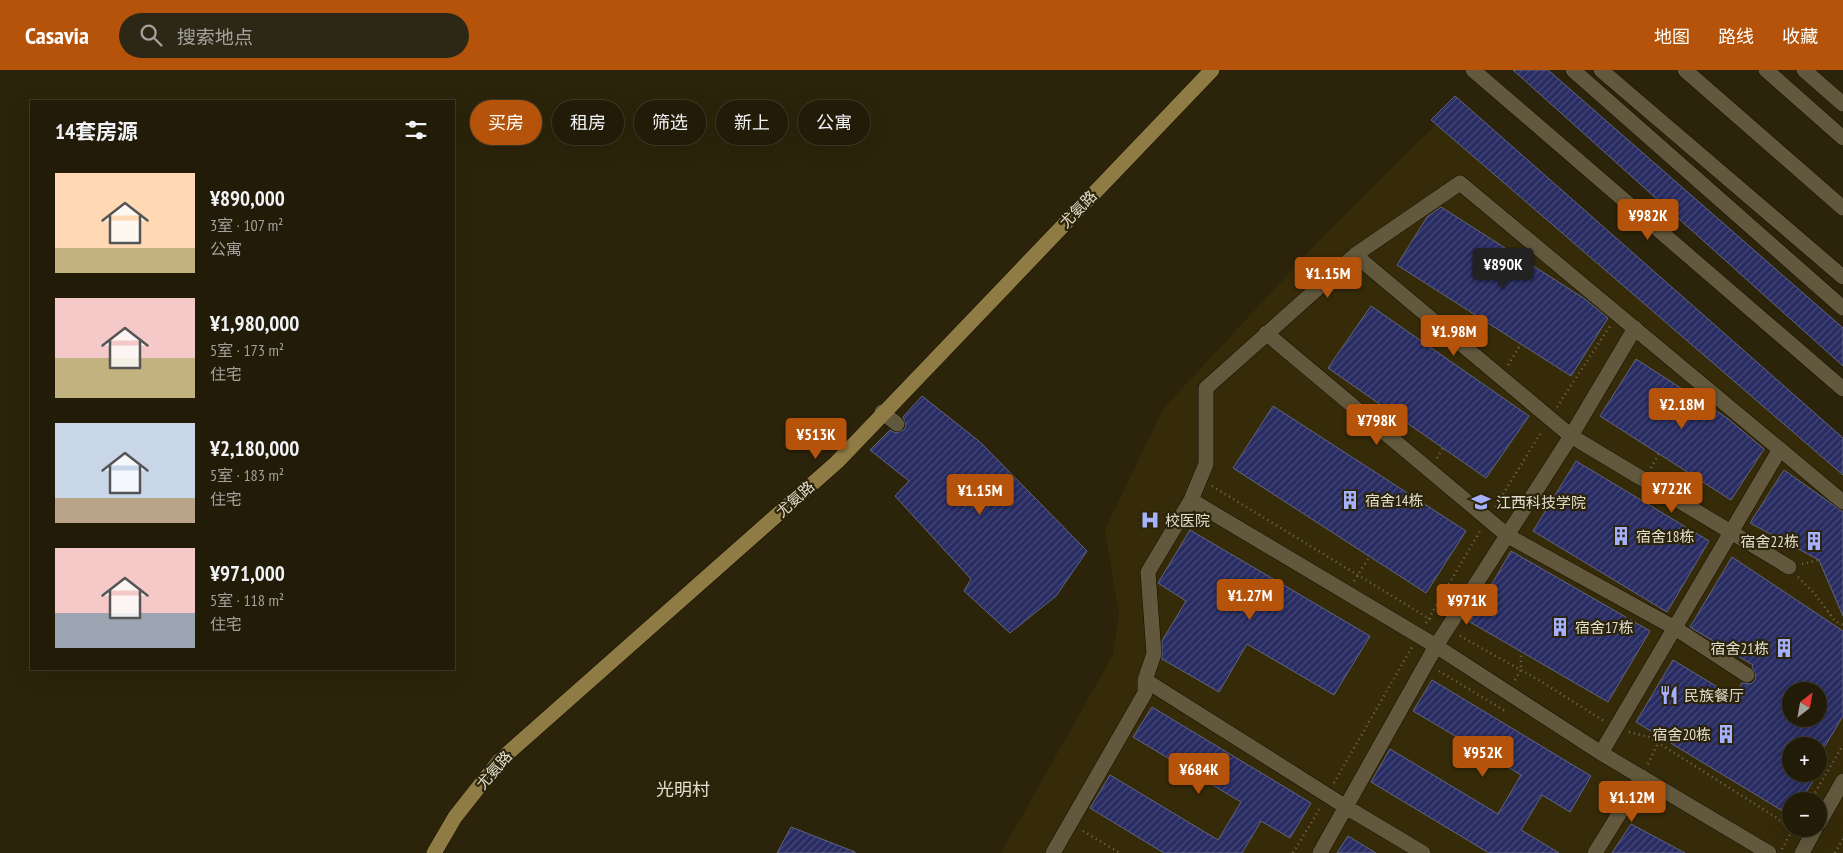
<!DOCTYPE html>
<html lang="zh">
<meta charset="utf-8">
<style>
:root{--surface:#211b08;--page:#2d2816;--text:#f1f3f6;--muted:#a2a19c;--line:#3e3929;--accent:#b45309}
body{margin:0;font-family:"PT Sans Narrow","Noto Sans SC",sans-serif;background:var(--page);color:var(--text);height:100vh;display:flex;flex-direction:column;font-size:19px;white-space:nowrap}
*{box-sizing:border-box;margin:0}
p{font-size:16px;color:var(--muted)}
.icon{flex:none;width:28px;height:28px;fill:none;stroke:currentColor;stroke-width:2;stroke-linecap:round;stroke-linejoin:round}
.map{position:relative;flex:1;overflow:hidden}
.side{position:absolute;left:30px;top:30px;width:425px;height:570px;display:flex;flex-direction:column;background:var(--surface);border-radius:0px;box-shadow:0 5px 20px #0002,0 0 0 1px var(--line)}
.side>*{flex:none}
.hud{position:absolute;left:470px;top:30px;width:475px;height:45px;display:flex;gap:10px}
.needle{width:32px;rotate:31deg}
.tools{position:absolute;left:1782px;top:612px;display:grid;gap:10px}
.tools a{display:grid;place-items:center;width:45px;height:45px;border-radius:50%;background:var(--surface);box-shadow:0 5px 20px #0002,0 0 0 1px var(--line);font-size:25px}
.price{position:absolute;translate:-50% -42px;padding:0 11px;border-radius:5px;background:var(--accent);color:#fff;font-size:16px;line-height:32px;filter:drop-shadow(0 1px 2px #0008)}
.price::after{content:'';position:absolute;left:50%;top:30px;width:15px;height:11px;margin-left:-8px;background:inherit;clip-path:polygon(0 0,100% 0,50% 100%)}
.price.on{background:#222;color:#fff}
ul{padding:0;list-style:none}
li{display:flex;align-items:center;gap:15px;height:125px;padding:0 25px}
li span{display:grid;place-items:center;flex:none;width:140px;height:100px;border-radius:0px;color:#555}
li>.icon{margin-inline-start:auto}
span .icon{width:60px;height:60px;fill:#fffc;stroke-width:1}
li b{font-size:21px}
h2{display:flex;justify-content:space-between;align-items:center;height:60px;padding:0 25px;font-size:21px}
.chip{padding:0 18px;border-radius:22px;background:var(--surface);box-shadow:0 5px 20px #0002,0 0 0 1px var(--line);font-size:18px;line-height:45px}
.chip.on{background:var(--accent);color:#fff}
header{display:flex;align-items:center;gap:30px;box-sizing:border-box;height:70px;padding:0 25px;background:var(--accent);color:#fff}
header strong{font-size:24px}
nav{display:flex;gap:28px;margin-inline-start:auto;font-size:18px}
.search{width:350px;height:45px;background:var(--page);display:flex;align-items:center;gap:12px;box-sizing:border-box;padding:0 18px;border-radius:28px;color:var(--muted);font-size:19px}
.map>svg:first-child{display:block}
</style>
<header>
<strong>Casavia</strong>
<div class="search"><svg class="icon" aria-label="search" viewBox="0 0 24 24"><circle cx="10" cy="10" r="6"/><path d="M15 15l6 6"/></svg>搜索地点</div>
<nav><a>地图</a><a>路线</a><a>收藏</a></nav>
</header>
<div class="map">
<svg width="1843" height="783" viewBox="0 0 1843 783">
<defs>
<pattern id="building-hatch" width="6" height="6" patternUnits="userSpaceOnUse" patternTransform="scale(1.25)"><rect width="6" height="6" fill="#282c62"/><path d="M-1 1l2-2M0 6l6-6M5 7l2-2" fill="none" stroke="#474a77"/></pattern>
</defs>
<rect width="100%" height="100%" fill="#2c240a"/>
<path fill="#362b09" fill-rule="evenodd" d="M1436,55L1843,405V783H1001L1113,585L1119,545L1105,459L1164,338L1331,158ZM1791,621H1819V649H1791ZM1791,676H1819V704H1791ZM1791,731H1819V759H1791Z"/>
<path fill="url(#building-hatch)" stroke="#60657f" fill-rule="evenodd" d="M1513,0H1548L1843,258V296Z
M1455,26L1843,368V405L1431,50Z
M1441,137L1585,229L1608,248L1571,306L1397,195L1427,147Z
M1371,236L1529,346L1486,408L1328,298Z
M1636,289L1727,348L1764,379L1731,430L1600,346Z
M922,326L980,372L1087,481L1056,526L1010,563L964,521L971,509L895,426L909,411L870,380L890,360L896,363L904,360L906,355L903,347Z
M1273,336L1466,461L1426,523L1233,398Z
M1576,391L1709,471L1667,542L1533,461Z
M1784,400L1843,442V546L1819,490L1750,453Z
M1190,460L1370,566L1334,625L1247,574L1219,622L1162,589V571L1186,531L1158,513Z
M1511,481L1650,561L1608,632L1470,552Z
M1732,487L1843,561V646L1825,676H1791V704H1817L1801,731H1791V746L1636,652L1673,590L1734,627L1742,613L1751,614L1755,610L1756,605L1752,597L1753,595L1690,557ZM1791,621H1819V649H1791Z
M1432,610L1591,706L1570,742L1542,725L1521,760L1559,783H1489L1371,712L1390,679L1498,744L1521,705L1413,641Z
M1152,637L1311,733L1290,768L1261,751L1242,783H1164L1090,738L1110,705L1218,770L1241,732L1133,667Z
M1631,754L1685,783H1612Z
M791,757L855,782V783H777Z
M1348,766L1376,783H1337Z"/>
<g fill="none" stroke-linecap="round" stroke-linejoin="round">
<g stroke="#140c00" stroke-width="16">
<path id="minor" d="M1473,0L1843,319
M1573,0L1843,238
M1601,0L1843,207
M1685,0L1843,138
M1766,0L1843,68
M1804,0L1843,34
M1355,185L1571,366L1789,497
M1266,263L1508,466L1675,558L1747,605
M882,342L897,354
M1191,430L1436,576L1571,366L1635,258
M1145,610L1346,737L1423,783
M1601,683L1780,379
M1819,753L1843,711
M1053,783L1145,623V610L1154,584L1148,502L1191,430L1206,394V318L1355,185L1460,113L1843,432
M1320,783L1436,576L1601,683L1769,783
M1595,783L1642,707
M1802,783L1815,759"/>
</g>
<g stroke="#140c00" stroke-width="16">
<path id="major" d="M434,783L455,747L500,690L837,392L1212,0"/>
</g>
<path stroke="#736c56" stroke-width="2.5" stroke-dasharray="1 4" stroke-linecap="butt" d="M1508,295L1521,274
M1557,337L1610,256
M1437,388L1443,378
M1651,398L1659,383
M1212,416L1433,551
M1495,437L1542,361
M1802,494L1819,490
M1798,507L1815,524L1835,551L1843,555
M1354,511L1370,486
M1426,553L1480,461
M1460,566L1542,612L1604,651
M1439,601L1505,641
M1515,610L1521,600V582
M1629,662L1649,667L1777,748L1796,764
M1648,694L1658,673
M1334,713L1412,577
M1810,731L1843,675
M1083,761L1120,783
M1782,779L1793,759
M1293,783L1320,738
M1835,783L1843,769"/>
<use href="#minor" stroke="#61583d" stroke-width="15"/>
<use href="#major" stroke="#8f7c44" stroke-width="15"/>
</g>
<defs>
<g id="building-bare" transform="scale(1.5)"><path d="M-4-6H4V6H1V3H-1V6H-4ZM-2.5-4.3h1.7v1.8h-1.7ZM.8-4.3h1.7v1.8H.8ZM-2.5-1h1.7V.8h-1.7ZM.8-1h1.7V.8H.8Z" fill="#a5b1fc" stroke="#2c240a" stroke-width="2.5" paint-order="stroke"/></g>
<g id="university-bare" transform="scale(1.5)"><path d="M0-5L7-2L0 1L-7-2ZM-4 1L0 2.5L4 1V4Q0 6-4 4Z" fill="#a5b1fc" stroke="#2c240a" stroke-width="2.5" paint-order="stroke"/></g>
<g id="hospital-bare" transform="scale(1.5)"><path d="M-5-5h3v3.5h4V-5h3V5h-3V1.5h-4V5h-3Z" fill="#a5b1fc" stroke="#2c240a" stroke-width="2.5" paint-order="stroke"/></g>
<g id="restaurant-bare" transform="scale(1.5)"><path d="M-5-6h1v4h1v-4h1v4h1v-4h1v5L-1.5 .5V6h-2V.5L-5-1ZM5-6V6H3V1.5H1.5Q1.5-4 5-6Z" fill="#a5b1fc" stroke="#2c240a" stroke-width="2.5" paint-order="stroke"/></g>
</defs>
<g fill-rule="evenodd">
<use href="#building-bare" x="1350" y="430"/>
<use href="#university-bare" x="1481" y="432"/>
<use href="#hospital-bare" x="1150" y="450"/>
<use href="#building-bare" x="1621" y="466"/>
<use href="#building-bare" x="1814" y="471"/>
<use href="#building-bare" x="1560" y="557"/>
<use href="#building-bare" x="1784" y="578"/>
<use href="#restaurant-bare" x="1669" y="625"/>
<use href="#building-bare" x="1726" y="664"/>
</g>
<g text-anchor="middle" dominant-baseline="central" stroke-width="4.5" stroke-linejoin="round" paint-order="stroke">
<g font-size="15" fill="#e1dccd" stroke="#2c240a">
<text transform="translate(1078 139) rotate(-46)">尤氨路</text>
<text transform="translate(795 429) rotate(-42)">尤氨路</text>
<text transform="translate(494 700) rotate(-49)">尤氨路</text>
</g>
<g font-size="15" fill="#e1dccd" stroke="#2c240a" text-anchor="start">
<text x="1365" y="430">宿舍14栋</text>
<text x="1496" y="432">江西科技学院</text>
<text x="1165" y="450">校医院</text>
<text x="1636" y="466">宿舍18栋</text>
<text x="1799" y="471" text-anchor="end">宿舍22栋</text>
<text x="1575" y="557">宿舍17栋</text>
<text x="1769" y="578" text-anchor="end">宿舍21栋</text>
<text x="1684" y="625">民族餐厅</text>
<text x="1711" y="664" text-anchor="end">宿舍20栋</text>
</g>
<g font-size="18" fill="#e1dccd" stroke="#2c240a">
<text x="683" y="719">光明村</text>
</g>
</g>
</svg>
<div class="tools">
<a><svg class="needle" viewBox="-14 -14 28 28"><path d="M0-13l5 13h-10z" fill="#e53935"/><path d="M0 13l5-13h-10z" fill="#a2a19c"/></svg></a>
<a>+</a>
<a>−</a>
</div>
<b class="price" style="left:1648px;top:171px">¥982K</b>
<b class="price on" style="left:1503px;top:220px">¥890K</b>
<b class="price" style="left:1328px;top:229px">¥1.15M</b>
<b class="price" style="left:1454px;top:287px">¥1.98M</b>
<b class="price" style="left:1682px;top:360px">¥2.18M</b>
<b class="price" style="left:1377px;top:376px">¥798K</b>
<b class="price" style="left:816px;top:390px">¥513K</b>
<b class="price" style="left:1672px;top:444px">¥722K</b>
<b class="price" style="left:980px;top:446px">¥1.15M</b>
<b class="price" style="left:1250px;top:551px">¥1.27M</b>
<b class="price" style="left:1467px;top:556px">¥971K</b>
<b class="price" style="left:1483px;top:708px">¥952K</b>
<b class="price" style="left:1199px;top:725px">¥684K</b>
<b class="price" style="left:1632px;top:753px">¥1.12M</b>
<div class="hud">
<a class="chip on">买房</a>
<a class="chip">租房</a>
<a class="chip">筛选</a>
<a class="chip">新上</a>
<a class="chip">公寓</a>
</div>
<section class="side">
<h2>14套房源<svg class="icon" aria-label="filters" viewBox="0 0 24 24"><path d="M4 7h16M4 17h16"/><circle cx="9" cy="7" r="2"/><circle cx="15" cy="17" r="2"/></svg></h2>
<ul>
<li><span style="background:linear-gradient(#ffd9b3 75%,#c2b280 0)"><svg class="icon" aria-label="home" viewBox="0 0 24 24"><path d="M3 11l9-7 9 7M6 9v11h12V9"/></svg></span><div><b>¥890,000</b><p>3室 · 107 m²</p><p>公寓</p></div></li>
<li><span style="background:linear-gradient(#f6c9c9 60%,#c2b280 0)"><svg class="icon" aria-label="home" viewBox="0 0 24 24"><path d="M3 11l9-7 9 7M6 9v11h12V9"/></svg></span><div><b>¥1,980,000</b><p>5室 · 173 m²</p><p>住宅</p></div></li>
<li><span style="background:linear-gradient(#c9d6e8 75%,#b9a48a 0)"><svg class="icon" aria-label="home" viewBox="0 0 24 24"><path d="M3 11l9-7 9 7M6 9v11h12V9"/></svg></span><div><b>¥2,180,000</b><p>5室 · 183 m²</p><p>住宅</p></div></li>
<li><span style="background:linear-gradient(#f6c9c9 65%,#9aa5b1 0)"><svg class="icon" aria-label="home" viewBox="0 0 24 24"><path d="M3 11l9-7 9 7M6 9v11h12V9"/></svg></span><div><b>¥971,000</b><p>5室 · 118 m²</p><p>住宅</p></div></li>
</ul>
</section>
</div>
